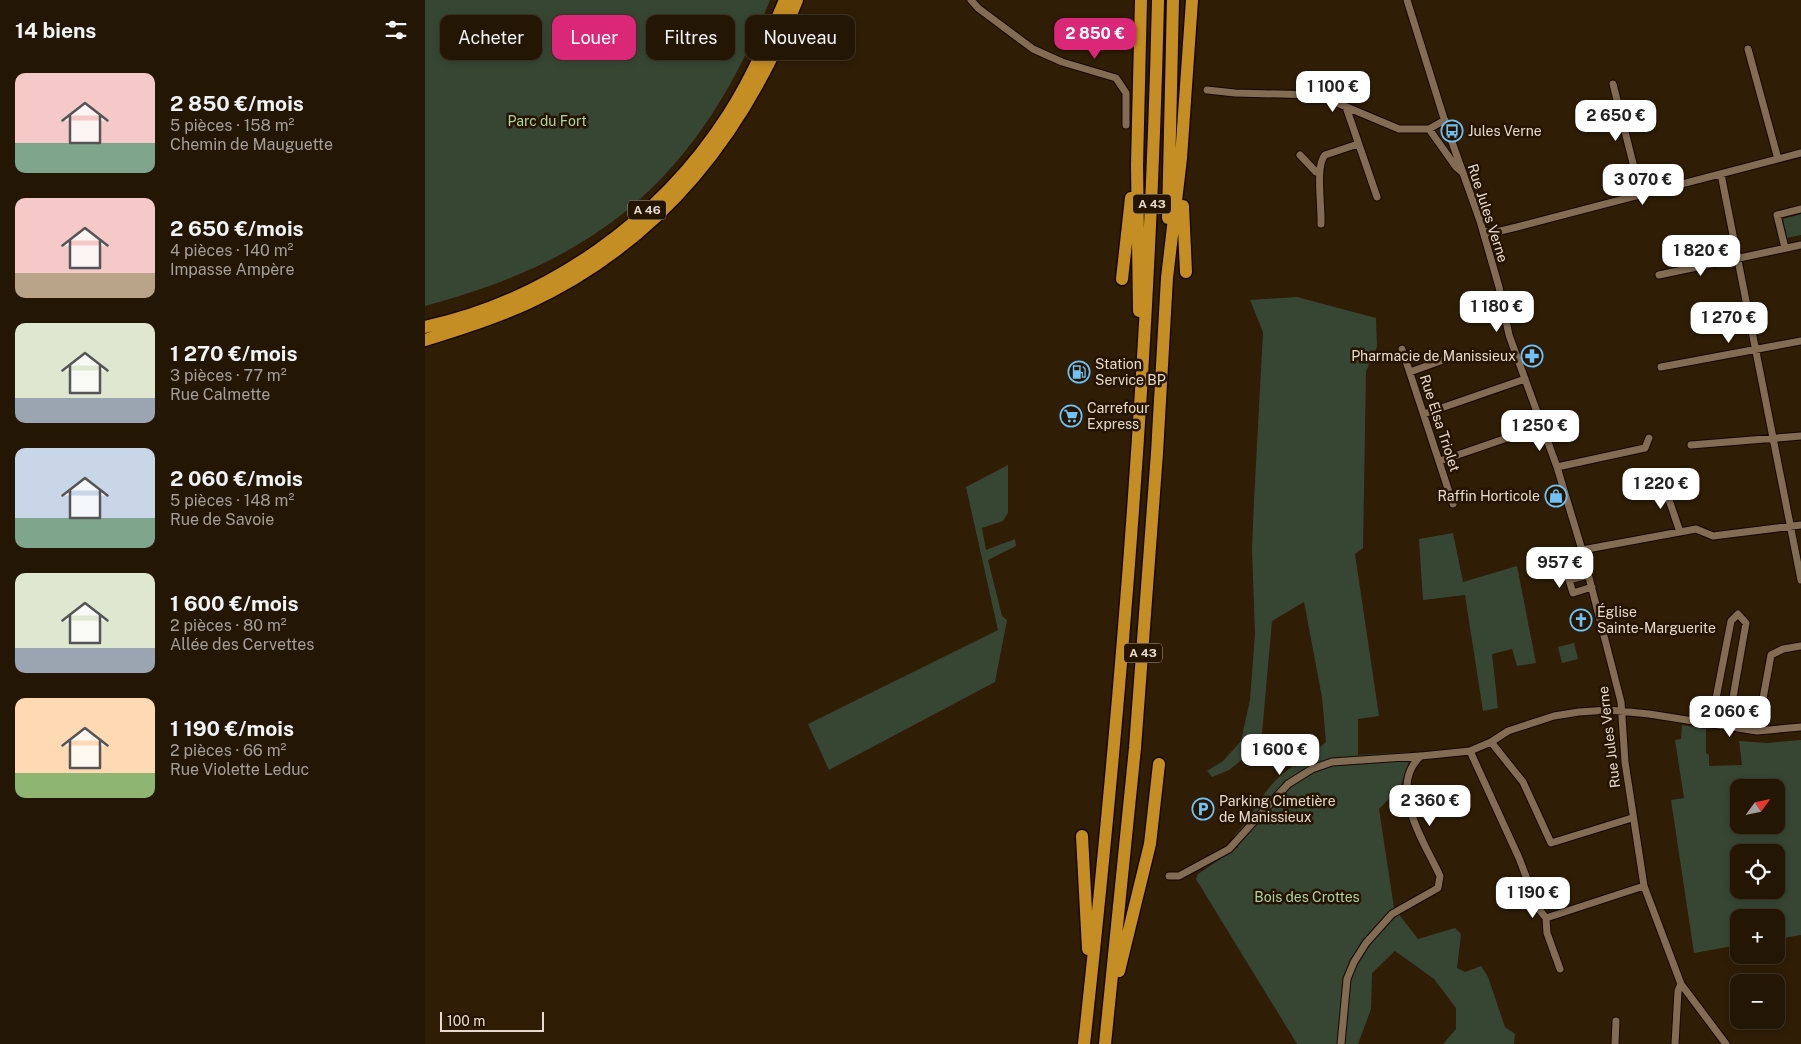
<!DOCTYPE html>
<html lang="fr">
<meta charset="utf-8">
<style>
:root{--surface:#231604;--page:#2f2313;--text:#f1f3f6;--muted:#a39f9a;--line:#403526;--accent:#db2777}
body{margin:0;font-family:"Public Sans",sans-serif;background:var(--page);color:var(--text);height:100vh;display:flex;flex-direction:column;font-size:19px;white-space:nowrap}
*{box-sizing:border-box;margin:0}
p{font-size:16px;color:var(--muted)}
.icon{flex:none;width:28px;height:28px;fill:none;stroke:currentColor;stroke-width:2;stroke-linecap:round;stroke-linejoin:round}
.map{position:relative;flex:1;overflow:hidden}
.drawer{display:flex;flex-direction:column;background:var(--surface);width:425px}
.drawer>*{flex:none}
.hud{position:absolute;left:15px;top:15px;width:475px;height:45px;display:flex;gap:10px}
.needle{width:32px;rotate:57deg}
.buttons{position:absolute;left:1305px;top:779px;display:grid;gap:10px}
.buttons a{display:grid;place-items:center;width:55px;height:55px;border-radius:10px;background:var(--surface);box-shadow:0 2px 8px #0003,0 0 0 1px var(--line);font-size:25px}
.scale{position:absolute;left:15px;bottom:12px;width:104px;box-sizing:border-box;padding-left:5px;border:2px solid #e8dbce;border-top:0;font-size:14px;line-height:18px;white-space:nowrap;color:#e8dbce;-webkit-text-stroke:4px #251400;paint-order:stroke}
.price{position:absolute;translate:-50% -42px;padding:0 11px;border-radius:10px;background:#fff;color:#222;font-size:16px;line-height:32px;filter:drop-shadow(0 1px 2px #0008)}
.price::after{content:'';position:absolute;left:50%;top:30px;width:15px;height:11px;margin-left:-8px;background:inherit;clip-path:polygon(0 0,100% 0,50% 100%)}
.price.current{background:var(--accent);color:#fff}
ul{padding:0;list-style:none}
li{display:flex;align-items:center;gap:15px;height:125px;padding:0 15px}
li span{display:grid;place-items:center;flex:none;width:140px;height:100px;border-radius:10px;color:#555}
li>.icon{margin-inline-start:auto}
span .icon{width:60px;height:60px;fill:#fffc;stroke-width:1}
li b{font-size:21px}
h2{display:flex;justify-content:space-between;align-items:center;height:60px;padding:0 15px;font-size:21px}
.chip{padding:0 18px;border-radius:10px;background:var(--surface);box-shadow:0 2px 8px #0003,0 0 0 1px var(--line);font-size:18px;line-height:45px}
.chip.current{background:var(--accent);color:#fff}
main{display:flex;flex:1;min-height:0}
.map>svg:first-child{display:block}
</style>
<main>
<section class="drawer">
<h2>14 biens<svg class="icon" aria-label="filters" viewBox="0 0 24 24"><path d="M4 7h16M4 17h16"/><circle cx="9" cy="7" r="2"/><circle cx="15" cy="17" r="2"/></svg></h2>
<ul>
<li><span style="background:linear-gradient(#f6c9c9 70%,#7fa58c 0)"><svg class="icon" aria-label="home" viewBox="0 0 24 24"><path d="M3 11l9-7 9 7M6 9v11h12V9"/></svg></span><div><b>2 850 €/mois</b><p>5 pièces · 158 m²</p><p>Chemin de Mauguette</p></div></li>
<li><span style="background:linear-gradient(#f6c9c9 75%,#b9a48a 0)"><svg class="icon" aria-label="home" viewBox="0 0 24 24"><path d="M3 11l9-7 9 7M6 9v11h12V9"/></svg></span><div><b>2 650 €/mois</b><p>4 pièces · 140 m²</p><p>Impasse Ampère</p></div></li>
<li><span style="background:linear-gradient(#dfe7d0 75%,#9aa5b1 0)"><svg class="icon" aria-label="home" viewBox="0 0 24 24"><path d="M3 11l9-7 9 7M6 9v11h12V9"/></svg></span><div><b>1 270 €/mois</b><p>3 pièces · 77 m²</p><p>Rue Calmette</p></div></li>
<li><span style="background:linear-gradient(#c9d6e8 70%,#7fa58c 0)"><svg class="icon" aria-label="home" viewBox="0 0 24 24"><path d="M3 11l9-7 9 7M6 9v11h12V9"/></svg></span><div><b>2 060 €/mois</b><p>5 pièces · 148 m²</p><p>Rue de Savoie</p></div></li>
<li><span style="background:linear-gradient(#dfe7d0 75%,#9aa5b1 0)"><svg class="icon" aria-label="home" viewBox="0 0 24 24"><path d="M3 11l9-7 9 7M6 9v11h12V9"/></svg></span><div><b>1 600 €/mois</b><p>2 pièces · 80 m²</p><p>Allée des Cervettes</p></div></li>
<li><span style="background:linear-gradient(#ffd9b3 75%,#8fb573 0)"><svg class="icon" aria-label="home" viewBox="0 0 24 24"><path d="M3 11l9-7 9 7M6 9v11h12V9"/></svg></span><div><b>1 190 €/mois</b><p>2 pièces · 66 m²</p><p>Rue Violette Leduc</p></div></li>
</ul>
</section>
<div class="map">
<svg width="1376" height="1044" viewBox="0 0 1376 1044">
<rect width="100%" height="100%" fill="#2f1d06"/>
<path fill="#374633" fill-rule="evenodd" d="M0,0H345C275,173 181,258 0,306Z
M1376,214V235L1362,238L1358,219Z
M872,297L951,318L952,347L941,371L938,548L930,554L954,716L933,719V755L987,752L975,788L954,809L969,908L993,939L1030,928L1036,934L1032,968L1040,972L1056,966L1063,977L1080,1027L1090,1034L1089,1044H1018L1031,1029V1008L1009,979L970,951L947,973L946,1009L933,1044H872L771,879L773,874L813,847L809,836C826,819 834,797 851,780C866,765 885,756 901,742L897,697L879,602L847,621L837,733L834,746L804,770L787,777L782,771L798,761L816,741L825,700L830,634L827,549L829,501L838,332L825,300Z
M583,465V513L578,521L557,528L561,550L590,539L591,546L563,560L577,616L582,620L570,682L404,770L383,724L573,630L541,487Z
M1028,533L1038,582L1092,566L1111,663L1092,666L1087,649L1067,654L1073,708L1058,711L1040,595L998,600L994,539Z
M1149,643L1153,659L1137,663L1133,647Z
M1257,725L1281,729V753L1284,755V766L1317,765L1314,741L1342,743L1376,740V935L1351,939V918H1314V945L1269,953L1246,800L1259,798L1250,740L1256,739ZM1314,788H1351V825H1314ZM1314,852H1351V890H1314Z"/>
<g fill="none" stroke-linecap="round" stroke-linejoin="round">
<g stroke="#170700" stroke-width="9">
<path id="street" d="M546,0L553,8L608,49L637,62L691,78L701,93V125
M982,0L1021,125L1055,221L1074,287L1084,335L1132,467L1157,550L1196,702L1200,762L1219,886L1256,984L1301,1044
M1323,49L1353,159
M1188,84L1216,195
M782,90L810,93L893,95L974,129H1004L1020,120
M921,107L952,197
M1004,129L1031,167L1037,172
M875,155L891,172L894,173
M1296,174L1376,580
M896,224C897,208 890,165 900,155L933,144
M1058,231L1067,233L1092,227L1376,153
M1360,248L1352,215L1376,209
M1234,275L1376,245
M977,349L1028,504
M1236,367L1376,341
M985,372L1032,355
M999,414L1100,379
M1266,445L1376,436
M1015,461L1117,426
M1132,467L1220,448L1224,438
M1224,482L1240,488L1255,532
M1157,550L1271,529L1288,536L1376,525
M1163,575L1144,580L1148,593L1167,587
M1286,724L1306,621L1313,614L1321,623L1303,726
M1332,731L1346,655L1358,649L1376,646
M1066,742L1098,782L1126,843L1207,818
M1045,751L1094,858L1113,908L1121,918L1122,933L1135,969
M744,876H754L804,849L863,784L887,769L907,762L995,756
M1121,918L1219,886
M916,1044L922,979L929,962L941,943L967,914L1013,888L1015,876C1000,843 961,787 996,756L1045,751L1066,742L1083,731L1129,716L1154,712L1184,710L1224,714L1332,731L1376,727
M1190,1044L1191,1021
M1250,1044L1253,991L1256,984"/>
</g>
<g stroke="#170700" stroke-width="15">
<path id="highway" d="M758,206L761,272
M743,218L748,0
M697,279L706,198
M714,311L712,165L716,0
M0,327C123,300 235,221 303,115C326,79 343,40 360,0
M0,340C35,329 70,318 103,303C235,242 320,133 372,0
M657,836L663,949
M694,971L725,844L734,764
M659,1044C697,697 725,349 733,0
M680,1044L710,748L732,453L742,278L756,158L767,0"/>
</g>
<use href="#street" stroke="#826c53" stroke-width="7"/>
<use href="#highway" stroke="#c58e25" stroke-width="12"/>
</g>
<defs>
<g id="bus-ring" transform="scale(1.125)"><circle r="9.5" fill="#251400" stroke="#72c1f5" stroke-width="1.5"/><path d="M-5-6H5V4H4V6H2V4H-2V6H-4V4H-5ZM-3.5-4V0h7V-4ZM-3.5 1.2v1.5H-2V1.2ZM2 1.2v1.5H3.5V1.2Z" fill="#72c1f5"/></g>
<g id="pharmacy-ring" transform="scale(1.125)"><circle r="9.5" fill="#251400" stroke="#72c1f5" stroke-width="1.5"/><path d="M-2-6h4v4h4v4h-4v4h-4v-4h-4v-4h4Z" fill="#72c1f5"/></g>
<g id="fuel-ring" transform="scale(1.125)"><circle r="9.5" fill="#251400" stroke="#72c1f5" stroke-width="1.5"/><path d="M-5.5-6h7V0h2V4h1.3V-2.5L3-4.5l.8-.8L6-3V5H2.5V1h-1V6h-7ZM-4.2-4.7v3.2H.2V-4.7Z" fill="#72c1f5"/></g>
<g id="supermarket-ring" transform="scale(1.125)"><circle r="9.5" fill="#251400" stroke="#72c1f5" stroke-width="1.5"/><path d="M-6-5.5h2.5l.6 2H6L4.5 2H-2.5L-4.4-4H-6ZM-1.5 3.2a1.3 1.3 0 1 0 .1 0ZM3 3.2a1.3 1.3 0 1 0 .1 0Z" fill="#72c1f5"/></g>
<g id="shop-ring" transform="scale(1.125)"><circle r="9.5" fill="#251400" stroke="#72c1f5" stroke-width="1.5"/><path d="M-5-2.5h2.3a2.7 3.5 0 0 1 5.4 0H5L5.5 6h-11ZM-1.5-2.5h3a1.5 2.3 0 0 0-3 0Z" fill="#72c1f5"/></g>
<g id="church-ring" transform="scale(1.125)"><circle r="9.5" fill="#251400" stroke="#72c1f5" stroke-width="1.5"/><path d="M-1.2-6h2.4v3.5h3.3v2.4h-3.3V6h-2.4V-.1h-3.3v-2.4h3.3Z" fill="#72c1f5"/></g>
<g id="parking-ring" transform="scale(1.125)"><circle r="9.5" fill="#251400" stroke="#72c1f5" stroke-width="1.5"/><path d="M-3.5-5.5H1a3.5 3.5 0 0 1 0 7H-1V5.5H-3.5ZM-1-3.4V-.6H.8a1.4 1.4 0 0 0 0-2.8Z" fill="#72c1f5"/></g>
</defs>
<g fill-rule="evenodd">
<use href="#bus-ring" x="1027" y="131"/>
<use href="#pharmacy-ring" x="1107" y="356"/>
<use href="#fuel-ring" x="654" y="372"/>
<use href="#supermarket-ring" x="646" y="416"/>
<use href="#shop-ring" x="1131" y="496"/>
<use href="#church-ring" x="1156" y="620"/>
<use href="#parking-ring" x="778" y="809"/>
</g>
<g text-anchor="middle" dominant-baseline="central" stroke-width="5" stroke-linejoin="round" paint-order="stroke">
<g fill="#251400" stroke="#ae9f90" stroke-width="1">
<rect x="708" y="194.5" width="38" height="19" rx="4"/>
<rect x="203" y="200.5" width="38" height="19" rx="4"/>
<rect x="699" y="643.5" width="38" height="19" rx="4"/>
</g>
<g font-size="12" font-weight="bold" fill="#e8dbce">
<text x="727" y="204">A 43</text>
<text x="222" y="210">A 46</text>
<text x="718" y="653">A 43</text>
</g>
<g font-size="14" fill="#afd5a5" stroke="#251400">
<text x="122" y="121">Parc du Fort</text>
<text x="882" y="897">Bois des Crottes</text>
</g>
<g font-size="14" fill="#e8dbce" stroke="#251400" text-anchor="start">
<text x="1043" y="131">Jules Verne</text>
<text x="1091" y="356" text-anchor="end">Pharmacie de Manissieux</text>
<text x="670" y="364">Station<tspan x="670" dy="16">Service BP</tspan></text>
<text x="662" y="408">Carrefour<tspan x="662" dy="16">Express</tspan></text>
<text x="1115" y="496" text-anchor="end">Raffin Horticole</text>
<text x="1172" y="612">Église<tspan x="1172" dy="16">Sainte-Marguerite</tspan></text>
<text x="794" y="801">Parking Cimetière<tspan x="794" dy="16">de Manissieux</tspan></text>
</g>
<g font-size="14" fill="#e8dbce" stroke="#251400">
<text transform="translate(1063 213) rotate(72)">Rue Jules Verne</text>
<text transform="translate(1015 423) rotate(72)">Rue Elsa Triolet</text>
<text transform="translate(1184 737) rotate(-97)">Rue Jules Verne</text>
</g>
</g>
</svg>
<div class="buttons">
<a><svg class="needle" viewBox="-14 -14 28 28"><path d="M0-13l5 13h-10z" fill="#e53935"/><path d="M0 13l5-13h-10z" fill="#a39f9a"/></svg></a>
<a><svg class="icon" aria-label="locate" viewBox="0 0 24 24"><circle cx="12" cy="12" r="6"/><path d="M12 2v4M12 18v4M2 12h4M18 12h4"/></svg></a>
<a>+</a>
<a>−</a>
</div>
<div class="scale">100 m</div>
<b class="price current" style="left:670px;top:60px">2 850 €</b>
<b class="price" style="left:908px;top:113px">1 100 €</b>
<b class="price" style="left:1191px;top:142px">2 650 €</b>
<b class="price" style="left:1218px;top:206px">3 070 €</b>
<b class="price" style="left:1276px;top:277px">1 820 €</b>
<b class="price" style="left:1072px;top:333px">1 180 €</b>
<b class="price" style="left:1304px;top:344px">1 270 €</b>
<b class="price" style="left:1115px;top:452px">1 250 €</b>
<b class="price" style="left:1236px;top:510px">1 220 €</b>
<b class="price" style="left:1135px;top:589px">957 €</b>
<b class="price" style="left:1305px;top:738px">2 060 €</b>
<b class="price" style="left:855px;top:776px">1 600 €</b>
<b class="price" style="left:1005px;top:827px">2 360 €</b>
<b class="price" style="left:1108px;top:919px">1 190 €</b>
<div class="hud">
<a class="chip">Acheter</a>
<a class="chip current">Louer</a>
<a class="chip">Filtres</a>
<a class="chip">Nouveau</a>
</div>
</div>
</main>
